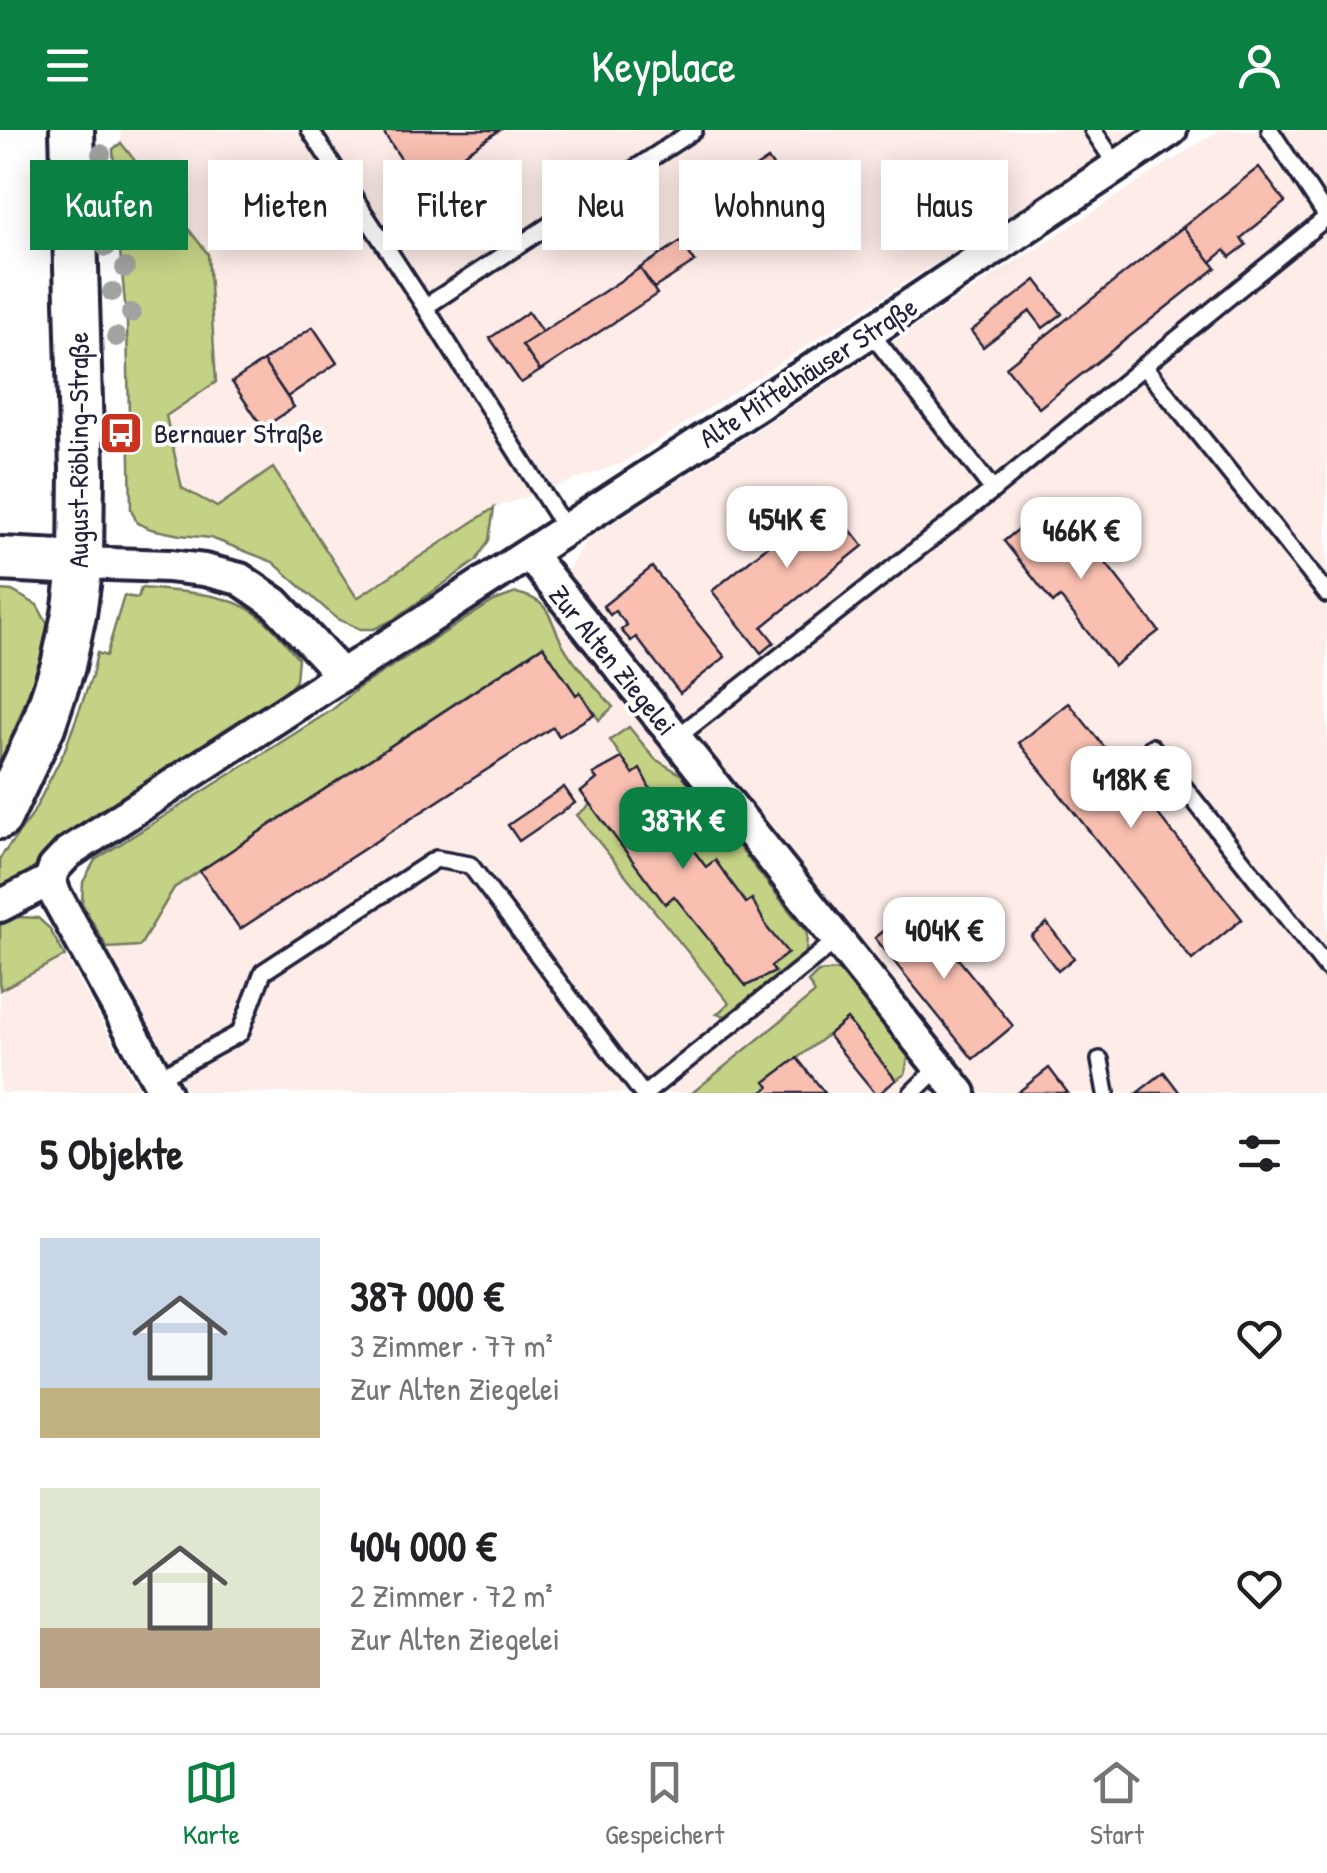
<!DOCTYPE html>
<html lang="de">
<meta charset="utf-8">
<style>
:root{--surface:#fff;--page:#f6f6f6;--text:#202124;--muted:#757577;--line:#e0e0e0;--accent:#0b8043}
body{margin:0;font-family:"Patrick Hand",sans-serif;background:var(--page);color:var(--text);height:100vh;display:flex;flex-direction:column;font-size:38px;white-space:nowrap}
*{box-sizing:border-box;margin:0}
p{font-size:32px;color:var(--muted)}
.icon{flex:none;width:55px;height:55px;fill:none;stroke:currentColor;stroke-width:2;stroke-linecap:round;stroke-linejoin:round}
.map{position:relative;height:963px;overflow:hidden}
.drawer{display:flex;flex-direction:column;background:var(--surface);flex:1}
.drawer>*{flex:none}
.hud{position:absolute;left:30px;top:30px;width:1268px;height:90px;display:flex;gap:20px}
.price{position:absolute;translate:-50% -85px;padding:0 22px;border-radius:20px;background:#fff;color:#222;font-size:32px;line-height:65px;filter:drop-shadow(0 2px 5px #0008)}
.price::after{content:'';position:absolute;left:50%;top:60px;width:30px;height:22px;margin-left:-15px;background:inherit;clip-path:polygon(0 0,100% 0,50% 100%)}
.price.active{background:var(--accent);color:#fff}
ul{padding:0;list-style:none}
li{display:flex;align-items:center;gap:30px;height:250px;padding:0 40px}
li span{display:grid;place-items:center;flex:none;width:280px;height:200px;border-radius:0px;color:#555}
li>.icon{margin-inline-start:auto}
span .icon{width:120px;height:120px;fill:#fffc;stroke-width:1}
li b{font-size:42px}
h2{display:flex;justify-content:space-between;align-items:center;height:120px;padding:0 40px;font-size:42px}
.chip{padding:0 35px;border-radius:0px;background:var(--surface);box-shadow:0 5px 25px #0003;font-size:35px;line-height:90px}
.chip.active{background:var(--accent);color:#fff}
header{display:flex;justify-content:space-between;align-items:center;height:130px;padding:0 40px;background:var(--accent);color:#fff;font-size:45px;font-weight:600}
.dock{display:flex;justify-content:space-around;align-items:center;height:140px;border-top:2px solid var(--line);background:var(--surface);font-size:28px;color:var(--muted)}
.dock a{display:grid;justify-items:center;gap:5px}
.dock .active{color:var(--accent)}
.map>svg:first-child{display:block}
</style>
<header><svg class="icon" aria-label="menu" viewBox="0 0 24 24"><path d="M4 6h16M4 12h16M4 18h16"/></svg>Keyplace<svg class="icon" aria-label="person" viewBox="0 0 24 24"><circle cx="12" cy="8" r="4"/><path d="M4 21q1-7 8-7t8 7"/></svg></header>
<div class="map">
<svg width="1327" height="963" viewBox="0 0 1327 963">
<rect width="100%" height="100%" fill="#fff"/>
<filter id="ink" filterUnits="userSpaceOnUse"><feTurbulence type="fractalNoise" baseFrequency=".01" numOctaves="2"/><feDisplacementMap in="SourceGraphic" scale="20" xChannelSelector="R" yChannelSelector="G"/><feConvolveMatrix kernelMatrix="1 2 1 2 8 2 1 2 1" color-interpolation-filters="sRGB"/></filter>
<g filter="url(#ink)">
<path fill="#fdece8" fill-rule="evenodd" d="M121,0H1145L623,333L494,378L357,468L273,339L217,377L182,358L165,286L208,124L121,13Z
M1219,0H1327V963H761L769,957L765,952L847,889L895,950L905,944L909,922L838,840L818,842L809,852L816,862L692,963H188L107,818L140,816L174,758L543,516L576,565L580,562L600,589L613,577L565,519L544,476L587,410ZM630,598L655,629L682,645L806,803L805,822L726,886L718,883L730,873L577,685L590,674L582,662L597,649L594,644L622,628L611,610Z
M65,826L141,963H0V860Z"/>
<path fill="#c4d286" stroke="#737a60" stroke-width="2.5" d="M121,13L208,124L216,252L166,286L182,358L217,377L273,338L357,468L494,378L489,410L476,431L393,490L374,499H360L337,489L273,432L211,408L180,405L151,399L137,393L131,379L127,194L119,111L113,19Z
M141,458C179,462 223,461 255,483C272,495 285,512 298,528L296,550L283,568L51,722L39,736L40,748L0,768V728L31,687L64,622L92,546L97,523L106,526L124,466L138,468Z
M0,460L12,461L37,475L48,495L41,530L0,639Z
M516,463C555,471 548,492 566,520C579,541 598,559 613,577L599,590L581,563L576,565L542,516L174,758L140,816L107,818L82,773L83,752L95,730L332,580L358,558L494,471Z
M629,597L655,629L682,645L807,803L806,822L726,886L717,884L729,873L577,685L590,675L581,662L597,650L593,644L622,628L610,610Z
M17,787L38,788L49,798L65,826L0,860V795Z
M839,840L909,922L905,944L896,950L847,890L766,952L769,957L761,963H692L815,863L808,852L818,842Z"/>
<path fill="#f9bfb1" stroke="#22223b" stroke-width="2.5" d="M382,0H500L418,55Z
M768,29L782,50L706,101L692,80Z
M1259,37L1285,72L1241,108L1246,115L1230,127L1225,120L1211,132L1183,97Z
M1183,97L1216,138L1039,278L1006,237Z
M681,111L695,132L654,158L640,138Z
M640,138L657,164L540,241L522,215Z
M1036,150L1062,184L1043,198L1030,181L983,217L971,201Z
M528,182L542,202L522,215L540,241L521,253L490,208Z
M313,197L337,233L287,267L263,231Z
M263,231L294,277L263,298L232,252Z
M826,369L863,416L762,497L774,512L761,523L712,461Z
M1056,369L1159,501L1114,536L1060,467L1053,473L1004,411Z
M652,437L725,527L680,563L636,507L631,511L621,500L627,495L615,481L610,485L603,476Z
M543,516L576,565L580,562L594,584L559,606L553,597L240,799L200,741Z
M1069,573L1242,789L1192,830L1019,613Z
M622,628L633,644L640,639L657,672L706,737L715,730L746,773L752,769L768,799L788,823L771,836L775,842L746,856L674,766L665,774L581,662L597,649L593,644Z
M564,657L575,673L519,711L508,695Z
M915,776L1013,896L973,929L875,808Z
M1047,793L1074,828L1058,841L1031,806Z
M847,889L896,950L880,963H875L828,905Z
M797,928L825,963H761L769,957L765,952Z
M1049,938L1068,963H1017Z
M1164,942L1180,963H1137Z"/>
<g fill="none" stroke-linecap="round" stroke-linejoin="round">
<g stroke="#22223b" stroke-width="22">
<path id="lane" d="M310,0L425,177
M1093,0L1117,36
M1270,0L1327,87
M1327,87L1144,236L1327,464
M870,202L993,360
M566,400L425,177L694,0
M676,608L993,360L1144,236
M1152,617L1327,838
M1100,930L1106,963
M156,949L240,903L263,842L436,729L470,735L642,963
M646,963L837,810
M912,963L939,937"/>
</g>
<g stroke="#22223b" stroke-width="38">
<path id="street" d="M529,424L960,963
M81,433L169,436L204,440L240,449L275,473L342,545
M50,750L55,764L165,963
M0,776L50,750L54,738L68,723L870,202L1171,0"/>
</g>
<g stroke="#22223b" stroke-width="50">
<path id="secondary" d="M0,429L81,433
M0,687L43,596L63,536L74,484L81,433L82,340L72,0"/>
</g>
<use href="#lane" stroke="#fff" stroke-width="15"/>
<use href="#street" stroke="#fff" stroke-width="30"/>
<use href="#secondary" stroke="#fff" stroke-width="42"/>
</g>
<g fill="#a0a3a0">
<circle cx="101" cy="24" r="10"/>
<circle cx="118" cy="46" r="10"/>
<circle cx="103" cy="70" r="10"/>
<circle cx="121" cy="91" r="10"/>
<circle cx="106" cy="117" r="10"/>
<circle cx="125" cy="138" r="10"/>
<circle cx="112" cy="162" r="10"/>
<circle cx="131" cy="183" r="10"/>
<circle cx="116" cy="207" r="10"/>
</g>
</g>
<defs>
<g id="bus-square" transform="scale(2.25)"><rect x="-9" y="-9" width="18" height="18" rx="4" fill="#c8321e" stroke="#fff"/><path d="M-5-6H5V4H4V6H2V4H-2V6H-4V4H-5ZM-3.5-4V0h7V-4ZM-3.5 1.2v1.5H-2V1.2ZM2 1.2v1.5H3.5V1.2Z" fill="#fff"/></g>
</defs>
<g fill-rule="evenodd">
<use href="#bus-square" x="121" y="303"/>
</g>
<g text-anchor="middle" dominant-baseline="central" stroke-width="8" stroke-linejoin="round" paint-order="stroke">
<g font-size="28" fill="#22223b" stroke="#fff">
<text transform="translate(808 242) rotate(-33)">Alte Mittelhäuser Straße</text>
<text transform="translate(78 320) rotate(-90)">August-Röbling-Straße</text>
<text transform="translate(613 530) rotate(51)">Zur Alten Ziegelei</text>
</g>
<g font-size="28" fill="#22223b" stroke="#fff" text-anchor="start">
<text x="154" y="303">Bernauer Straße</text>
</g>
</g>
</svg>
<b class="price" style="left:787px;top:441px">454K €</b>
<b class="price" style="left:1081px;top:452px">466K €</b>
<b class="price" style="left:1131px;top:701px">418K €</b>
<b class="price active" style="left:683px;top:742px">387K €</b>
<b class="price" style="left:944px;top:852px">404K €</b>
<div class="hud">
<a class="chip active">Kaufen</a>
<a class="chip">Mieten</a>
<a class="chip">Filter</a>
<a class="chip">Neu</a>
<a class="chip">Wohnung</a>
<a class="chip">Haus</a>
</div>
</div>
<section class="drawer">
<h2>5 Objekte<svg class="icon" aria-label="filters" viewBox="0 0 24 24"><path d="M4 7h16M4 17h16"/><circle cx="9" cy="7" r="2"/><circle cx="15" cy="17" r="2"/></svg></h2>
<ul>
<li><span style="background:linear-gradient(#c9d6e8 75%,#c2b280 0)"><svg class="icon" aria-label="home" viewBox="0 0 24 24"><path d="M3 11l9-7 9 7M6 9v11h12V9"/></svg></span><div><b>387 000 €</b><p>3 Zimmer · 77 m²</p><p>Zur Alten Ziegelei</p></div><svg class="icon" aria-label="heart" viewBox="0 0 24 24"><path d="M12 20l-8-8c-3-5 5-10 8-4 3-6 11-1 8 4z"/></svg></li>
<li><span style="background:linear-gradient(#dfe7d0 70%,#b9a48a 0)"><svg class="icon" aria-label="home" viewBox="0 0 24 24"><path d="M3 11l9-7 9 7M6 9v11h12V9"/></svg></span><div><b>404 000 €</b><p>2 Zimmer · 72 m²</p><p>Zur Alten Ziegelei</p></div><svg class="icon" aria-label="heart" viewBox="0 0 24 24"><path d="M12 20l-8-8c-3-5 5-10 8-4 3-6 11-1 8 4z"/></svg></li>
</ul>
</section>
<nav class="dock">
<a class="active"><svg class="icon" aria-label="map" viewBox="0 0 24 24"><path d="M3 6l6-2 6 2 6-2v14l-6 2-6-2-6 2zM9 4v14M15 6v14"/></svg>Karte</a>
<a><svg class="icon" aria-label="saved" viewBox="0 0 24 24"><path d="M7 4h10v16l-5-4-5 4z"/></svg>Gespeichert</a>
<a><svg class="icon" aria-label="home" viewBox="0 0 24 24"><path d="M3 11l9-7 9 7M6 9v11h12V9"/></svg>Start</a>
</nav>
